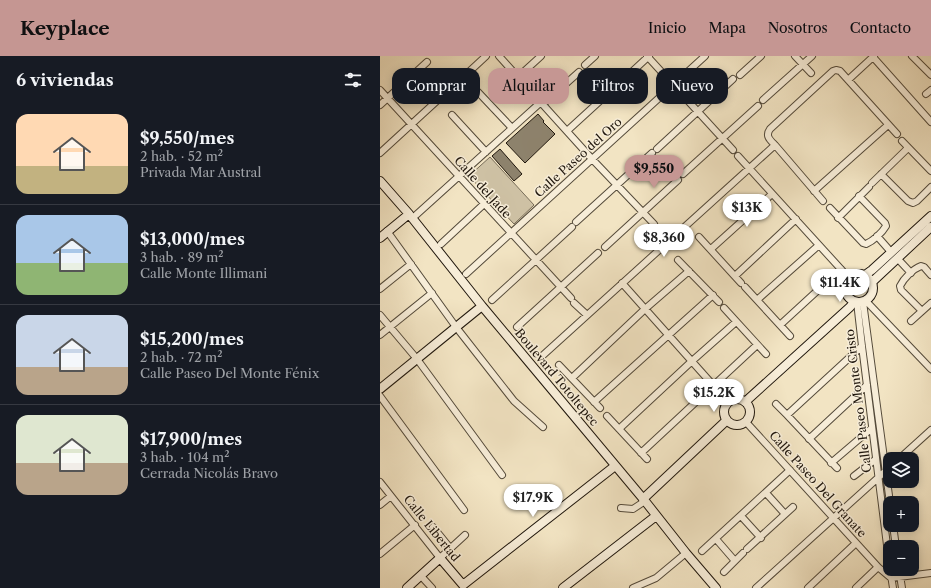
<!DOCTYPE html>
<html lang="es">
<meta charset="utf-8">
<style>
:root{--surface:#171b24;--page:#242831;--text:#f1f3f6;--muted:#9ea1a6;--line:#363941;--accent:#c59692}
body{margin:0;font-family:"Libre Caslon Text",serif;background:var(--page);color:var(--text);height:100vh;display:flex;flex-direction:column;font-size:15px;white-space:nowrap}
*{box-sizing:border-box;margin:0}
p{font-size:13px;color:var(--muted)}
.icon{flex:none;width:22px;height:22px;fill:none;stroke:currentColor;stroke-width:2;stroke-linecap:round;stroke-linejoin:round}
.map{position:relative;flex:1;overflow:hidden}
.sheet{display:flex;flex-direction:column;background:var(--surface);width:380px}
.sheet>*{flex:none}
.guide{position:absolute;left:12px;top:12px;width:380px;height:36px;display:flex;gap:8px}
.fabs{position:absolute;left:503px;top:396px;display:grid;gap:8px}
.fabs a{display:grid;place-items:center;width:36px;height:36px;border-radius:8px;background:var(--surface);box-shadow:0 2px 10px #0003;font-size:20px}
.price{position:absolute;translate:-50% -34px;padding:0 9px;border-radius:14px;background:#fff;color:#222;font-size:13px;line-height:26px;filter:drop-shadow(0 1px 2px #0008)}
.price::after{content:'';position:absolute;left:50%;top:24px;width:12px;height:9px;margin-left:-6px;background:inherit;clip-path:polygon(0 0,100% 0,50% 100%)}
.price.active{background:var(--accent);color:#111}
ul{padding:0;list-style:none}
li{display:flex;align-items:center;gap:12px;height:100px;padding:0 16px}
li+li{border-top:1px solid var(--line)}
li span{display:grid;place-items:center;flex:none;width:112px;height:80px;border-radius:12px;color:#555}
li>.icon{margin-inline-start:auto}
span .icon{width:48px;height:48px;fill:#fffc;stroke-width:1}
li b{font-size:17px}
h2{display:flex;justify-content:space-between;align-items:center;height:48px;padding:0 16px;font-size:17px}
.chip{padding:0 14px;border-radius:12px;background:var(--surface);box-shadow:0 2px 10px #0003;font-size:14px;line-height:36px}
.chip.active{background:var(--accent);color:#111}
header{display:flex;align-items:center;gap:24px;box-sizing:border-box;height:56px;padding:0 20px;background:var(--accent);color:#111}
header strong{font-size:19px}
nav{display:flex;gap:22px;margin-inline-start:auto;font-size:14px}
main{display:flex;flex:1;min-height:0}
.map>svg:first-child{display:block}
</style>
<header>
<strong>Keyplace</strong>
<nav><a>Inicio</a><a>Mapa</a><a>Nosotros</a><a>Contacto</a></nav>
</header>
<main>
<section class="sheet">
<h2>6 viviendas<svg class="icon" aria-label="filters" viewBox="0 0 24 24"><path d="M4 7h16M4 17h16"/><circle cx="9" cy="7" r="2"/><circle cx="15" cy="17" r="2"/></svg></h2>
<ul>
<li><span style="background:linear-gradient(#ffd9b3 65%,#c2b280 0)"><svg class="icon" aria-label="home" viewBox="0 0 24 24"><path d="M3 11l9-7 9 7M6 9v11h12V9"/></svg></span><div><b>$9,550/mes</b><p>2 hab. · 52 m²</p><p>Privada Mar Austral</p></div></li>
<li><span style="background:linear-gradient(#a9c7e8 60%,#8fb573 0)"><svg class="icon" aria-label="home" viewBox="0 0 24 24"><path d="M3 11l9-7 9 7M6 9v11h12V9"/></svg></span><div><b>$13,000/mes</b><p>3 hab. · 89 m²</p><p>Calle Monte Illimani</p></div></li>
<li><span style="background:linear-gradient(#c9d6e8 65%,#b9a48a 0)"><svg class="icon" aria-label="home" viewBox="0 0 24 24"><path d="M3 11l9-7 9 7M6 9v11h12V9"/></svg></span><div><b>$15,200/mes</b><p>2 hab. · 72 m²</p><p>Calle Paseo Del Monte Fénix</p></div></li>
<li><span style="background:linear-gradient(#dfe7d0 60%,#b9a48a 0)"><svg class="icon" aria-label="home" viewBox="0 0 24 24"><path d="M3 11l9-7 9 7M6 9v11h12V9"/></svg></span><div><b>$17,900/mes</b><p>3 hab. · 104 m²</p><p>Cerrada Nicolás Bravo</p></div></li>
</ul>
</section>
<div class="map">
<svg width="551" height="532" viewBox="0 0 551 532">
<rect width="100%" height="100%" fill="#f2e4c3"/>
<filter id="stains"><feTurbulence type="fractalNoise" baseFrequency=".005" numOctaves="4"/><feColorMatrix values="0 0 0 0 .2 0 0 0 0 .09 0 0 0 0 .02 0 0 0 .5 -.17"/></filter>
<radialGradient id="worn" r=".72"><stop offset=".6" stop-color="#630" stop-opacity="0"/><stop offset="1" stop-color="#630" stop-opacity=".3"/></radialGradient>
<path fill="#cec1a4" stroke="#776c58" d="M110,101L154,149L134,168L89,120Z"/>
<path fill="#8d826c" stroke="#20170d" d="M158,58L164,65L163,66L175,78L145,107L126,87Z
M120,93L142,118L134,125L112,100Z"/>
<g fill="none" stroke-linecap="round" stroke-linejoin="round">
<g stroke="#544a3a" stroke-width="8">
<path id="street" d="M119,0L212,103L274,168
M267,0L353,94
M415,0L431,17
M532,0L551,19
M493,1L551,66
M205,9L215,0
M360,19L381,0
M138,21L161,0
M468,24L494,0
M78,26L106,0
M0,34L191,242
M98,36L132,72
M228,38L269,0
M546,38L551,34
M383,44L432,0
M163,48L199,16
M0,49L47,6
M72,59L106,96
M187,75L222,43
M522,85L551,115
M277,93L353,23
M0,97L72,31
M358,100L469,222
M303,118L378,50
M501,118L528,145L533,147L537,145L551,131
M492,127L528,92
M434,135L508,69
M443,145L395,89C390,84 385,80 390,73L453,15L456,14L460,15L517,78
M450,152L483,187L486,188C493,185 502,177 506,170L505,167L479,140
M36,159L161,46
M458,162L489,131
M196,166L272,97
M278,174L288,186
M7,175L76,271L134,345L163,371
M497,180L511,196
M319,181L361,227
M61,188L104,148
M225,191L298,124
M331,193L392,138
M517,202L531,217
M298,204L339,246
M86,218L325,0
M355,220L416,163
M242,227L333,329L350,345
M365,231L410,280
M0,233L31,208
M112,244L192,171
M377,244L439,189
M486,245L551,313
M477,246L482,290L510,513
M483,246L510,447
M194,247L207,259
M344,252L386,298
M542,255L521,234L520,230C524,222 533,213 541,210L544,211L551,219
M0,259L37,303L122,419
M531,265L551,247
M400,269L461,213
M137,271L218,197
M0,279L52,237
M161,301L395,89
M179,309L220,352
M192,322L265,253L309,215
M0,340L84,454
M214,346L333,239
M396,348L407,359L457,412
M407,359L482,290
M227,360L267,403
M366,366L498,511L511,522L551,517
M239,373L312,305L356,266
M429,383L487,329
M261,397L377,289
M519,403L551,374
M451,407L492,372
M474,420L496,403
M0,426L60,502L85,479
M386,437L405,458
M0,449L11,440
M241,452L253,453L265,445
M361,460L381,482
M513,469L516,491
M53,471L70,492
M336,483L355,505
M367,493L413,451
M322,495L410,414
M0,498L35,469
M519,513L522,532
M344,516L363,497
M511,519L513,532
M41,520L52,532
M253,532L276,522L306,497
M376,532L510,411
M428,532L476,487
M476,532L498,511"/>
</g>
<g stroke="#20170d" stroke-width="10">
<path id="secondary" d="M0,125L29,158L102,250L265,445L306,497L336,532
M0,182L29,158
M465 232a14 14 0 1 1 28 0a14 14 0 1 1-28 0Z
M485,219L492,214L551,160
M492,226L551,171
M0,333L102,250
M344 356a13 13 0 1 1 26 0a13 13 0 1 1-26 0Z
M365,346L470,251L474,246
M263,443L347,364
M27,532L60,502L83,529L235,410
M183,532L276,460"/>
</g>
<use href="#street" stroke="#f7edd8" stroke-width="6"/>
<use href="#secondary" stroke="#f7edd8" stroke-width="8"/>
</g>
<g text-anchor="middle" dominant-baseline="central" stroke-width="3" stroke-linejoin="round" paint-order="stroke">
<g font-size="12" fill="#20170d" stroke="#f7edd8">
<text transform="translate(198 101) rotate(-42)">Calle Paseo del Oro</text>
<text transform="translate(103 131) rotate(48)">Calle del Jade</text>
<text transform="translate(177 321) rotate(50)">Boulevard Totoltepec</text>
<text transform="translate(478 345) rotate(-97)">Calle Paseo Monte Cristo</text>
<text transform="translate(438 428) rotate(48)">Calle Paseo Del Granate</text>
<text transform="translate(52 472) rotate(51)">Calle Libertad</text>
</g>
</g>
<rect width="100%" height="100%" filter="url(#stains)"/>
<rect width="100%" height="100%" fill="url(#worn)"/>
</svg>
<div class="fabs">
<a><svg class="icon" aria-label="layers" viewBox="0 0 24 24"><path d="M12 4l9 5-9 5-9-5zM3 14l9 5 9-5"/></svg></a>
<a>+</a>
<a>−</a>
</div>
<b class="price active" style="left:274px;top:133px">$9,550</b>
<b class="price" style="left:367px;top:172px">$13K</b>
<b class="price" style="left:284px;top:202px">$8,360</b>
<b class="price" style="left:460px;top:247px">$11.4K</b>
<b class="price" style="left:334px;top:357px">$15.2K</b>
<b class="price" style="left:153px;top:462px">$17.9K</b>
<div class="guide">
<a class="chip">Comprar</a>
<a class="chip active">Alquilar</a>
<a class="chip">Filtros</a>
<a class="chip">Nuevo</a>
</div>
</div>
</main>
